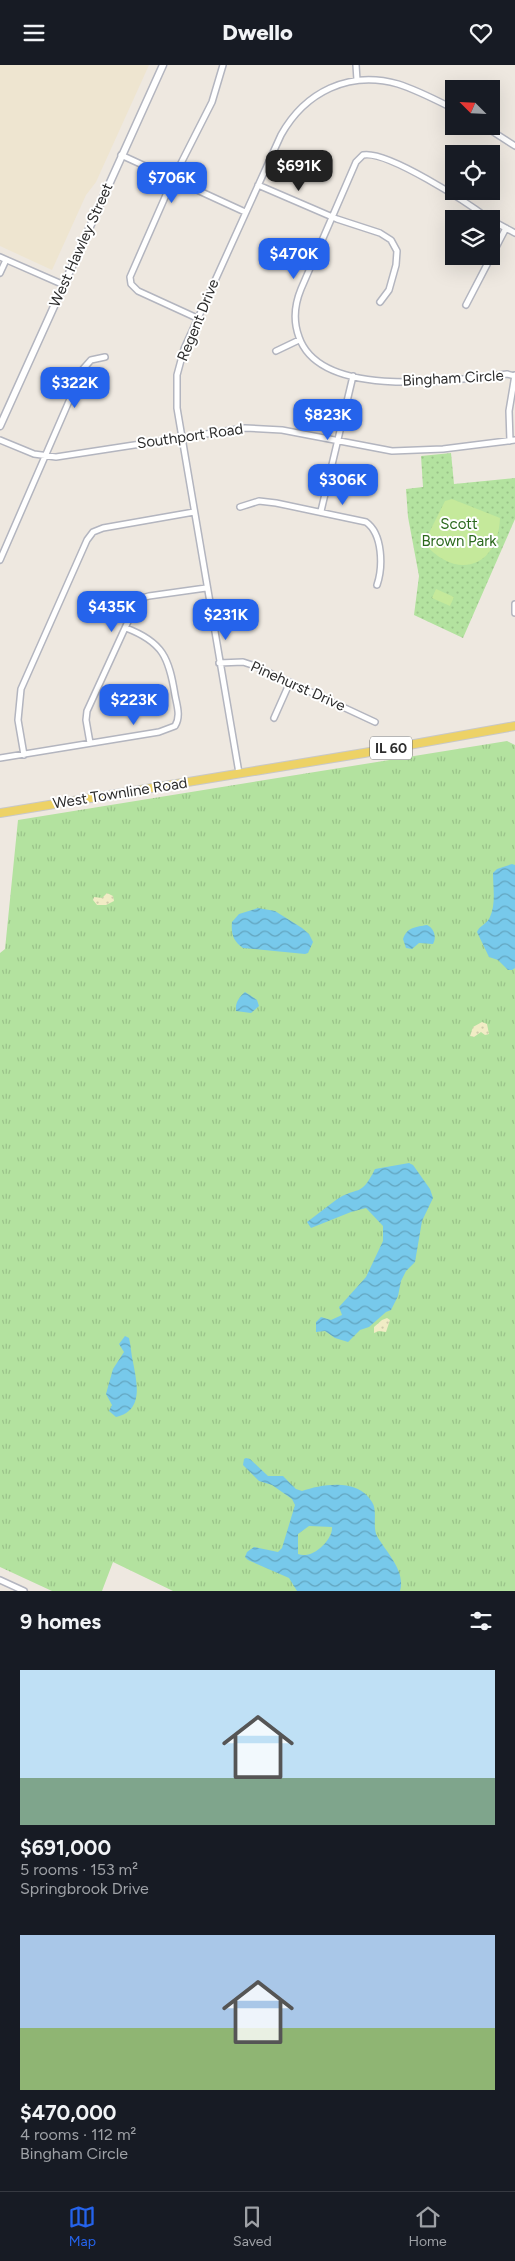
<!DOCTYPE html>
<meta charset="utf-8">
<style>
:root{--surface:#171b24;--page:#20242c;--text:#f1f3f6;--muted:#9ea1a6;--line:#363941;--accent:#2563eb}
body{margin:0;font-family:Figtree,sans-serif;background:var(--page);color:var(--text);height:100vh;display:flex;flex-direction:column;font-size:19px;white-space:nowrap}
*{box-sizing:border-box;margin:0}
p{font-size:16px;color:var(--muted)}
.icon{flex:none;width:28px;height:28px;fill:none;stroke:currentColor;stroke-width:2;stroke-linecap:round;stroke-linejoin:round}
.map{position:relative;height:1526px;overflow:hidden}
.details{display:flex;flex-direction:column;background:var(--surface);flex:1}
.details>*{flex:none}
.needle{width:32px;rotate:294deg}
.controls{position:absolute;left:445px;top:15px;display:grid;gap:10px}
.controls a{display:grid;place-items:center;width:55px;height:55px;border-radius:0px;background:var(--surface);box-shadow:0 5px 20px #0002;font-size:25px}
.price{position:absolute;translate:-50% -42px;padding:0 11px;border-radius:10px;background:var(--accent);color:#fff;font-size:16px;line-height:32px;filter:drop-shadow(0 1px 2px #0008)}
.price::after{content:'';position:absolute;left:50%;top:30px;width:15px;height:11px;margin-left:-8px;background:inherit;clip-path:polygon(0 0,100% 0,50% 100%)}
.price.selected{background:#222;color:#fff}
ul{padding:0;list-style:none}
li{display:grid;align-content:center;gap:10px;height:265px;padding:0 20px}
li span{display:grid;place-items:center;height:155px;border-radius:0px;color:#555}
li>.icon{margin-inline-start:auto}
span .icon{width:90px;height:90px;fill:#fffc;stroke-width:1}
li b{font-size:21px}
h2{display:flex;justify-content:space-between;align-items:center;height:60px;padding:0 20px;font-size:21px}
header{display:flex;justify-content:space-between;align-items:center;height:65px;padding:0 20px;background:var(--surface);font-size:22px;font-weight:800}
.dock{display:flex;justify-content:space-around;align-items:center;height:70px;border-top:1px solid var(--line);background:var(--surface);font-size:14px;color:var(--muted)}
.dock a{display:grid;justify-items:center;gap:2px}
.dock .selected{color:var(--accent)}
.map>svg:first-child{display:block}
</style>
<header><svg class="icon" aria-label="menu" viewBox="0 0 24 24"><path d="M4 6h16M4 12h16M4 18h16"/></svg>Dwello<svg class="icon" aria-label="heart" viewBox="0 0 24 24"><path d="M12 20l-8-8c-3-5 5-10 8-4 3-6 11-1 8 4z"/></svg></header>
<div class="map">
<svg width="515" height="1526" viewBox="0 0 515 1526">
<defs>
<pattern id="grass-tufts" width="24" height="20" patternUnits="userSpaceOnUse" patternTransform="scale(1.25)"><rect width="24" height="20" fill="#b3e29f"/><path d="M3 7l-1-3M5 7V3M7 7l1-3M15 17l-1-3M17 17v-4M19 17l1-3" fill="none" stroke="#9ac289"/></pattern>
<pattern id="sand-dots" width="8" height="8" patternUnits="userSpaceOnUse" patternTransform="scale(1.25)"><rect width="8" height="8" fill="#f1ecc5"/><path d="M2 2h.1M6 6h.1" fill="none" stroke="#cfcbaa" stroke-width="1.8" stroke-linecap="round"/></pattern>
<pattern id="park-dots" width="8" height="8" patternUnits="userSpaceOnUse" patternTransform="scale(1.25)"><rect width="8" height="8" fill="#b3e29f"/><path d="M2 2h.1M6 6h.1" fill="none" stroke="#9ac289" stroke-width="1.8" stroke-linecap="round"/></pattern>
<pattern id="water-waves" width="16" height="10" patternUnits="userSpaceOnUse" patternTransform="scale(1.25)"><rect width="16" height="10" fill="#77c9eb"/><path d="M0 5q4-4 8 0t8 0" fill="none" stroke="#62a4bf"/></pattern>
</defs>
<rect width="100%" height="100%" fill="#eee8e0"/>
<path fill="#eee5d0" d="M0,0H149L96,117L86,130L52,205L0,181Z"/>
<path fill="url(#grass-tufts)" d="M507,676L515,680V1526H173L113,1497L102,1526H52L0,1502V888L5,884L18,755Z"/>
<path fill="url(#sand-dots)" d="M107,828L113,831L114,836L106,840H97L93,835L94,832L102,833Z
M482,957L487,959L489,969L485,970L481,967L474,972L470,971L473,962Z
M387,1253L390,1255L386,1267L379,1266L374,1268V1262L382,1255Z"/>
<path fill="url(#park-dots)" d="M451,388L454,419L515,413V454L463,573L414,550L419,511L408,452L406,424L423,422L421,391Z"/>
<path fill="#c5e99b" d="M452,434L500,453C498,503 456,516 424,478L445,436Z
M436,524L454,532L450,541L432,533Z"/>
<path fill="url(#water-waves)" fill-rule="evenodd" d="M512,799L515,800V903L512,905H508L498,895L489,892L477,867C479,861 487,859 490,852C496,839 493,822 493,808L497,804Z
M258,843L275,846L302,863L309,869L313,877L308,888L305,889L243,883C233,876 231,869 232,857L239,849Z
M427,860C434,863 437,872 433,879L419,878L412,884L406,883L403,874C407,862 416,862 427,860Z
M245,927L257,935L259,941L251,948L236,946C235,938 239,932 245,927Z
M409,1098L413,1100L430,1124L433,1133L422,1156L415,1197L406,1206L401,1216L398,1231L391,1245L386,1247L369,1262L360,1265L348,1277L335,1273L325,1266L316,1267V1257L321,1252L331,1255L342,1250L339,1242L366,1212L383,1176V1161L366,1143L351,1147L311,1163L307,1157C317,1150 326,1142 336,1135C358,1120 360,1134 375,1104Z
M125,1271L129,1273C131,1281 131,1289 133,1297C137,1318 144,1346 116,1352L109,1346L112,1340L106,1329L113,1304L124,1287L119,1279Z
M246,1393L250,1394L268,1411H283L296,1424L302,1426C323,1419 358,1413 372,1437C378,1446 372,1461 377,1471C386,1487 406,1506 400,1526H297L289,1513L248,1495L245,1492L247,1487L254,1482L278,1487L282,1483L295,1440L292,1434L272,1420L259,1416L243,1400L244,1394ZM309,1461L332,1462C333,1475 312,1495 298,1489V1469Z"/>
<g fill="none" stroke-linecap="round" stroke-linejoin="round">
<g stroke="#b3b5bf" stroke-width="8">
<path id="minor" d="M356,0L357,15
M484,61L515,81
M121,90L245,147
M258,120L337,154L380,168L391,175L397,186L396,200L389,225L380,237
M489,154C468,138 387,85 363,90L356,97L301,224C294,241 293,256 299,272C321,336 456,315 507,309L515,311
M491,155L515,168
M0,192L64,220
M0,208L6,195
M466,240L506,163
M197,253L138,226L131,219L130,212L173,114L212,37L223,0
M276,286L299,275
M0,375L34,389L56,392L245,363L282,365L392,386L443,384L515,375
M510,376L509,346L515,310
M240,442L259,436L276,438L366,457C383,469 383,502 377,520
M321,446L353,311
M0,495L83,304L91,295L105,292
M515,539V548
M219,598L243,597L255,601L375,657
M274,653L290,617
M90,678L86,655L87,646L136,539L142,533L149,531L206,523
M24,690L18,655L21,624L87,475L93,467L103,463L194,447
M0,693L159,667L175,661C181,651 177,641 175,630C169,593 163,577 126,563
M239,708L177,343V310L184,284L281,70C305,27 349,5 398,19C417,25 436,35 454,44
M0,1515L24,1526"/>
</g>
<g stroke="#b3b5bf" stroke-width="9">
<path id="tertiary" d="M0,361L163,0"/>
</g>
<g stroke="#c8c8c8" stroke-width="10">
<path id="primary" d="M0,748L364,688L515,661"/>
</g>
<use href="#minor" stroke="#fff" stroke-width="5"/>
<use href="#tertiary" stroke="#fff" stroke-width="6"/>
<use href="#primary" stroke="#edd266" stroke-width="8"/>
</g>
<g text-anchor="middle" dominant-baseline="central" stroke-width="4" stroke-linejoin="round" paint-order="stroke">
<rect fill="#fff" stroke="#6c6c6c" stroke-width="1" x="370" y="671.5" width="42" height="23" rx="4"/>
<g font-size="14" font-weight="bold" fill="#2d2d2d">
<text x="391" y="683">IL 60</text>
</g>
<g font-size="15" fill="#2d2d2d" stroke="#fff">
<text transform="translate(81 180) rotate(-66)">West Hawley Street</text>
<text transform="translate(198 255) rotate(-68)">Regent Drive</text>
<text transform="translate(453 313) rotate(-3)">Bingham Circle</text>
<text transform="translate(190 371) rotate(-8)">Southport Road</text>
<text transform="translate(298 621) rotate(24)">Pinehurst Drive</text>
<text transform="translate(120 728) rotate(-9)">West Townline Road</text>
</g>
<g font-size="15" fill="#2b691d" stroke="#fff">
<text x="459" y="459">Scott<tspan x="459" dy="17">Brown Park</tspan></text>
</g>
</g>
</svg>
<div class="controls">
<a><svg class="needle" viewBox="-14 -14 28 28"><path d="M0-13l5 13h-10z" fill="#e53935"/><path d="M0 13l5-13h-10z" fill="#9ea1a6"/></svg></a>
<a><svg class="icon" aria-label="locate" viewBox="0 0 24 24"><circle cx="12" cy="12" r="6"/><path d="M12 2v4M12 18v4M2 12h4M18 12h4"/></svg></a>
<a><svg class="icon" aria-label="layers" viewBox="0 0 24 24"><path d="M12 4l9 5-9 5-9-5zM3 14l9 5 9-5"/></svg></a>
</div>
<b class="price selected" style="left:299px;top:127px">$691K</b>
<b class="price" style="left:172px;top:139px">$706K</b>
<b class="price" style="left:294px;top:215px">$470K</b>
<b class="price" style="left:75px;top:344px">$322K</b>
<b class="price" style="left:328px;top:376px">$823K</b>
<b class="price" style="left:343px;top:441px">$306K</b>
<b class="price" style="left:112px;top:568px">$435K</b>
<b class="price" style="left:226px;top:576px">$231K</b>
<b class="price" style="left:134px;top:661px">$223K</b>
</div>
<section class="details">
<h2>9 homes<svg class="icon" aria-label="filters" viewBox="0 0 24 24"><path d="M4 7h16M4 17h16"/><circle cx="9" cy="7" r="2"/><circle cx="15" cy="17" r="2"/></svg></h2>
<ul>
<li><span style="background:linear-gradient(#bfe0f5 70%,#7fa58c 0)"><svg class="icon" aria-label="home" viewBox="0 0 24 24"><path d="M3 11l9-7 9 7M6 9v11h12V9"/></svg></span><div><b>$691,000</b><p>5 rooms · 153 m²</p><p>Springbrook Drive</p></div></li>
<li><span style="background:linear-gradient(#a9c7e8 60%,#8fb573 0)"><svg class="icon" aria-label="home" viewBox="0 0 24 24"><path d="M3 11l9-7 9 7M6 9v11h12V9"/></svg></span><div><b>$470,000</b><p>4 rooms · 112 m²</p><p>Bingham Circle</p></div></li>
</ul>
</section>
<nav class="dock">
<a class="selected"><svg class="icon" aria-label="map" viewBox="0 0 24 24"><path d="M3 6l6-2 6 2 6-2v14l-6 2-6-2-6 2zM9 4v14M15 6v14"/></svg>Map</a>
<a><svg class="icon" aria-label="saved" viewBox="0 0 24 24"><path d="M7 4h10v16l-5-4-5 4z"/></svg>Saved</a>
<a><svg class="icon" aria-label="home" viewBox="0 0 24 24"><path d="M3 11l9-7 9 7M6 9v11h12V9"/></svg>Home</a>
</nav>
